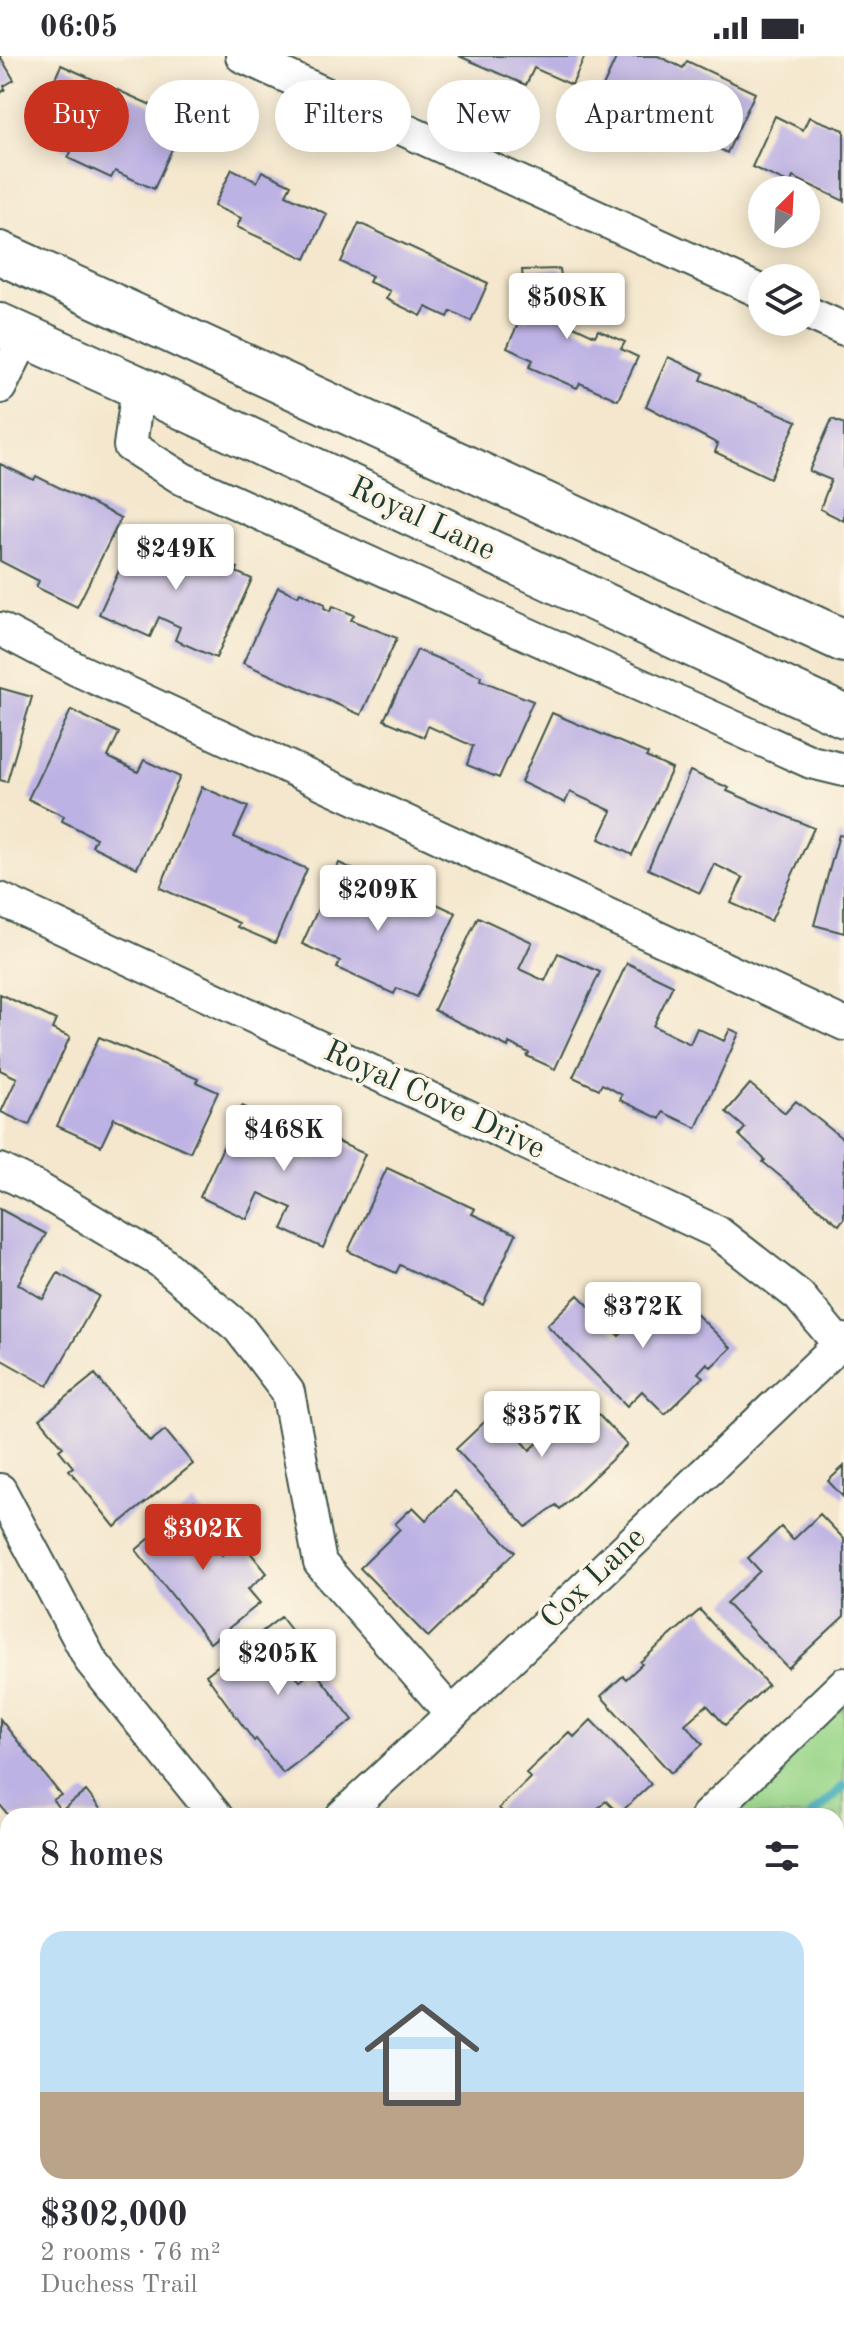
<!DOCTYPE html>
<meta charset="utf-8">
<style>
:root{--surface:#fff;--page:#f7f7f7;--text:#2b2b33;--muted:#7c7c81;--accent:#c8321e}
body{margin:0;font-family:"Old Standard TT",serif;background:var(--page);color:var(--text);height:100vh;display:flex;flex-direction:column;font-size:30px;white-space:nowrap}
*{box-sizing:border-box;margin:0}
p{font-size:26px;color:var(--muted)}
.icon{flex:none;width:44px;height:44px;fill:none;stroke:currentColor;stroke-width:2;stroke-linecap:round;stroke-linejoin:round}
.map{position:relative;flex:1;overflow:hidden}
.side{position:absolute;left:0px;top:1752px;width:844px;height:538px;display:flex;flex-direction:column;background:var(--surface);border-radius:24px 24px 0 0;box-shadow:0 4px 20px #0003}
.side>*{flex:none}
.guide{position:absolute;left:24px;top:24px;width:796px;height:72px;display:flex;gap:16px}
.needle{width:52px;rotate:24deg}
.controls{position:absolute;left:748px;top:120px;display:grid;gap:16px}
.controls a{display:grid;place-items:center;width:72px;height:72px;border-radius:50%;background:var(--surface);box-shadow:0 4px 20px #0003;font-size:40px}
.price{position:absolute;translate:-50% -68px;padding:0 18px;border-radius:8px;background:#fff;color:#222;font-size:26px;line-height:52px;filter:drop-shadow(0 2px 4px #0008)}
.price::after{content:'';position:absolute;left:50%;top:48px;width:24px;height:18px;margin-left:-12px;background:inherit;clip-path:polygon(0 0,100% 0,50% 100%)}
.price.active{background:var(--accent);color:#fff}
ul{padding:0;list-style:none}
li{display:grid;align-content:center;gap:16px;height:424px;padding:0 40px}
li span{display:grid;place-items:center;height:248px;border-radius:24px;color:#555}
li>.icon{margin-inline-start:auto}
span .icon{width:144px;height:144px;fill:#fffc;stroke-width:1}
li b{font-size:34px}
h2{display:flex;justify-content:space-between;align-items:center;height:96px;padding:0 40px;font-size:34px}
.tag{padding:0 28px;border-radius:36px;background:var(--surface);box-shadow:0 4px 20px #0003;font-size:28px;line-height:72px}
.tag.active{background:var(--accent);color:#fff}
.status{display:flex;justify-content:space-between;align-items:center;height:56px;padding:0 40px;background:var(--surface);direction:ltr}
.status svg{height:22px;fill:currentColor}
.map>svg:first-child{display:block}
</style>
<div class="status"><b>06:05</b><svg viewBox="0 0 49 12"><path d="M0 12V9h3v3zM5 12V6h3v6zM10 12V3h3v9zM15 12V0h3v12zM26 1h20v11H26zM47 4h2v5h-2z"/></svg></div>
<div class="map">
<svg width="844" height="2289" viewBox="0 0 844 2289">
<rect width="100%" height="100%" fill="#fcf5e5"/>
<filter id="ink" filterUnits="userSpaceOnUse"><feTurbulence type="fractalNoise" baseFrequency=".0125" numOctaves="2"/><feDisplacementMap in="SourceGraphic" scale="16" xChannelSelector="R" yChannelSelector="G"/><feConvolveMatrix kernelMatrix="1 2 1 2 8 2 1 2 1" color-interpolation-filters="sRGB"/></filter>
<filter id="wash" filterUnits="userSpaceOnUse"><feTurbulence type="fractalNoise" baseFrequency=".006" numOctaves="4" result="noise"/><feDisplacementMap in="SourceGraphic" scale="32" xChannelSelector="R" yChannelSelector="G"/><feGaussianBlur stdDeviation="1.8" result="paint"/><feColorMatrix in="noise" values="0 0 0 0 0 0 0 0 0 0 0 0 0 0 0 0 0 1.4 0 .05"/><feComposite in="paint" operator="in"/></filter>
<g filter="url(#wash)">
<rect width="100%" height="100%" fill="#f4e7cd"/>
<path fill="#9bd78c" stroke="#5d8a60" stroke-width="2" d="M844,1650V1833L836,1840V1760H719Z
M0,2261H8V2282H489L495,2289H0Z"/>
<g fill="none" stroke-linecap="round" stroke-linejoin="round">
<path stroke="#3dacba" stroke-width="10" d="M811,1760L844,1730
M232,2289L240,2282"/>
</g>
<g id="blocks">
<path fill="#bdb2e4" d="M0,0L14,24L4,30L5,33L0,38Z
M459,0H585L572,29L534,12L526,29Z
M617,0H658L683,12L687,5L755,37L727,97L675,70L666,90L638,77L646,58L639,55L633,69L594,50Z
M61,9L185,64L154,133L115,115L111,122L68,102L71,96L58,90L63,81L35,68Z
M775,60L803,74L809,61L844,74V145L793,121L790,128L752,111Z
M232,113L257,126L262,115L291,129L286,139L327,158L306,203L237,171L241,162L214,150Z
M359,167L488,227L471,265L451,255L448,261L426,251L421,260L386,243L390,235L369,226L372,220L341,206Z
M560,213L567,267L595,280L598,274L625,286L621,293L638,301L618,344L580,327L577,332L529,311L533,304L507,292L521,261L527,264L522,214Z
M668,301L704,317L701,324L797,365L770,422L715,396L718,388L646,350Z
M832,363L844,368V465L820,453L831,424L809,415Z
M0,408L34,424L36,420L121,462L77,551L36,531L39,525L0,505Z
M138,473L176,489L177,485L238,512L236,516L252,523L216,602L175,584L180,571L159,561L150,581L99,558Z
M278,531L298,540L300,536L325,548L324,552L330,555L333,550L354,559L351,564L397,582L361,659L243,607Z
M417,594L481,620L480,624L533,645L499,722L467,709L473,690L428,670L424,681L384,664Z
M0,632L32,641L7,726L0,724Z
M71,654L119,677L108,701L138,716L144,704L180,721L137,812L92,790L96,782L62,765L64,760L28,743Z
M552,657L648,698L646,701L672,713L632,799L599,783L612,755L570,736L565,747L521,726Z
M690,715L729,732L727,735L814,772L771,865L731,847L743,822L714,808L700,837L648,813Z
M202,731L248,751L234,781L307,813L275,887L237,871L239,867L160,832Z
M839,779L844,780V877L814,869Z
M339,807L387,829L382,840L415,855L422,841L456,857L417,941L397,932L394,938L337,912L340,905L302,888Z
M478,861L532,886L519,913L545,925L558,897L600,916L555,1013L527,1000L529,997L509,987L508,991L434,954Z
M627,907L673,929L653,970L690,988L697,972L724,985L730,973L739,977L696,1072L663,1056L660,1063L620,1044L622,1039L608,1031L602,1028L599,1033L573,1021Z
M0,938L56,964L52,973L70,981L29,1069L1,1056L17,1022L0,1014Z
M99,981L198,1023L196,1026L218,1036L190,1096L114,1062L101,1090L57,1070Z
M750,1028L785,1057L796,1045L844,1084V1162L839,1169L763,1106L765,1104L739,1079L745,1072L726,1056Z
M242,1050L271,1063L274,1057L365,1098L323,1192L282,1173L292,1152L259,1137L247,1163L200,1141Z
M387,1112L475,1153L472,1158L516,1178L483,1249L400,1209L396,1217L348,1195Z
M0,1153L46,1178L18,1228L43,1243L58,1217L99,1240L48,1330L0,1303Z
M676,1238L731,1292L711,1311L707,1307L698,1317L703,1321L665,1358L642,1335L627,1350L547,1269L578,1239L619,1280L641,1259L648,1265Z
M95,1318L150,1386L165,1374L193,1408L115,1471L69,1414L73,1411L59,1394L63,1391L40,1363Z
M580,1339L627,1389L560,1453L556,1449L526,1471L456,1393L496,1355L530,1394L552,1374L546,1367L551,1354L565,1352Z
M844,1410V1442L828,1425Z
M455,1435L515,1496L428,1581L360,1512L400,1473L395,1468L413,1451L426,1464Z
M194,1445L223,1485L216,1490L222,1499L240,1484L267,1517L248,1533L260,1547L210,1587L136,1494Z
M820,1458L844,1483V1560L788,1612L726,1547L760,1515L748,1502L781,1471L793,1484Z
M700,1554L768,1629L725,1669L707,1649L685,1668L703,1688L671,1717L601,1640L623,1620L626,1623L642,1608L640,1606Z
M281,1561L305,1592L285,1607L300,1625L314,1614L353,1664L283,1717L256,1683L254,1685L206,1619Z
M0,1663L61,1739L53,1744L61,1755L86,1735L105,1759L9,1760L0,1749Z
M591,1664L651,1728L619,1758L606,1745L589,1760H506L499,1752L530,1722L526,1717L569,1676L574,1681Z
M844,1975V2069L836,2076V1982Z
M543,2282H584L576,2289H550Z"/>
</g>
</g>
<g filter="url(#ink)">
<use href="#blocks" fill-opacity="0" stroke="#3f564b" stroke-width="2"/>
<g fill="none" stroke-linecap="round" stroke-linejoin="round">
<g stroke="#3f564b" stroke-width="36">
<path id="minor" d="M242,0L762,236
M806,256L844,273
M0,331L25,280
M138,331L130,390L183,423L811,706L844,714
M0,573L78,614L844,968
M0,843L717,1176L799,1240L839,1288
M0,1114L37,1132L160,1205L239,1272L288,1336L320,1507L452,1658
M0,1434L91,1605L216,1760
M342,1760L452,1658L844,1284
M707,1760L844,1628
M836,1839L844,1831
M0,1898L8,1907
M0,1994L8,1993
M836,2185L844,2178
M0,2245H8
M836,2263L844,2271
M510,2282L517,2289
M718,2289L726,2282"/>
</g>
<g stroke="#3f564b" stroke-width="46">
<path id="major" d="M0,197L844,585
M0,269L138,331L844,660"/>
</g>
<use href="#minor" stroke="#fff" stroke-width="32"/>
<use href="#major" stroke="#fff" stroke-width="42"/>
</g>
</g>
<g text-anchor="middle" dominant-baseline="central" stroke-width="7" stroke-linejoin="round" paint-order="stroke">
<g font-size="32" fill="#1f3d34" stroke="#fcf5e5">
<text transform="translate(422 464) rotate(25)">Royal Lane</text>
<text transform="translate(434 1045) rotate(25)">Royal Cove Drive</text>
<text transform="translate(594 1523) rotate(-44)">Cox Lane</text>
</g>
</g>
</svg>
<div class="controls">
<a><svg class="needle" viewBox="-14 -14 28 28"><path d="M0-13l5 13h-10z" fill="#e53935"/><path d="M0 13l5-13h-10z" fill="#7c7c81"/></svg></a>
<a><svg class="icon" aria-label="layers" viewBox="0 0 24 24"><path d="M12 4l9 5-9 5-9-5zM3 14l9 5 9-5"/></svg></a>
</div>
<b class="price" style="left:567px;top:285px">$508K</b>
<b class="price" style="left:176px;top:536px">$249K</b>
<b class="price" style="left:378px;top:877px">$209K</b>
<b class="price" style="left:284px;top:1117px">$468K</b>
<b class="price" style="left:643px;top:1294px">$372K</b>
<b class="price" style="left:542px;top:1403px">$357K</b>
<b class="price active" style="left:203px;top:1516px">$302K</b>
<b class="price" style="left:278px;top:1641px">$205K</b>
<div class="guide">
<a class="tag active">Buy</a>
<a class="tag">Rent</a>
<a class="tag">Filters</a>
<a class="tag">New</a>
<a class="tag">Apartment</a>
</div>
<section class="side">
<h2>8 homes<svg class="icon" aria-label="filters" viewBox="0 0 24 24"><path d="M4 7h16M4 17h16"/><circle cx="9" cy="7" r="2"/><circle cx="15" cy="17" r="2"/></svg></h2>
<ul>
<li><span style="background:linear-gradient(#bfe0f5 65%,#b9a48a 0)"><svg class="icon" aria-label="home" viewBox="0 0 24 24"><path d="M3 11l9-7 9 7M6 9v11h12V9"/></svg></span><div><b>$302,000</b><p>2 rooms · 76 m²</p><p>Duchess Trail</p></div></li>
</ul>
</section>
</div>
